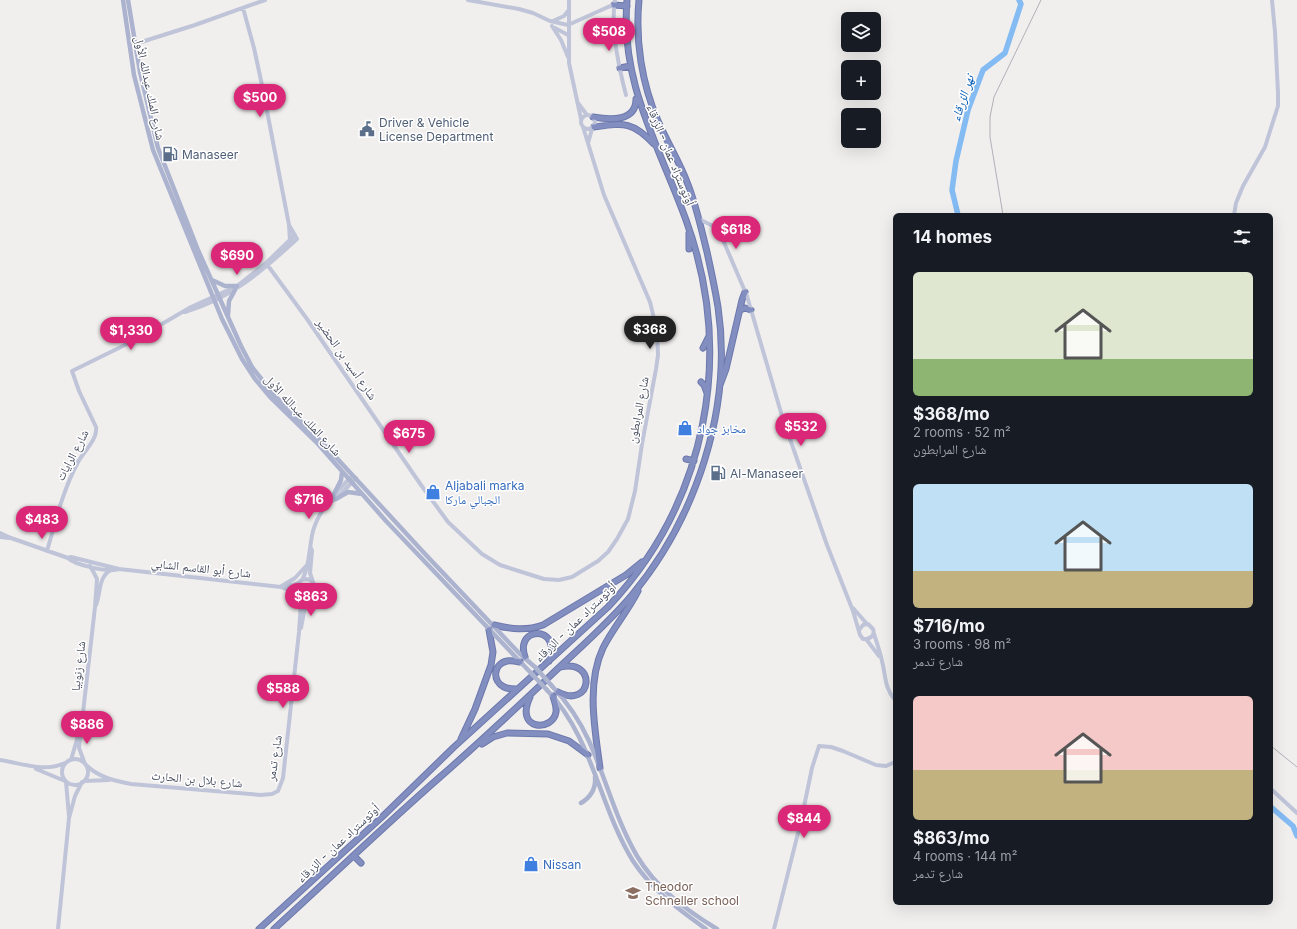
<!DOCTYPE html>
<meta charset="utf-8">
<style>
:root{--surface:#171b24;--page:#242831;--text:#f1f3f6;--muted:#9ea1a6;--accent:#db2777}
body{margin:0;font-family:Inter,"Noto Naskh Arabic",sans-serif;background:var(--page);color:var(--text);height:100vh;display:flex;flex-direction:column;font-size:15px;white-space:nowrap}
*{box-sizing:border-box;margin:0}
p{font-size:13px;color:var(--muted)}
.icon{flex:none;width:22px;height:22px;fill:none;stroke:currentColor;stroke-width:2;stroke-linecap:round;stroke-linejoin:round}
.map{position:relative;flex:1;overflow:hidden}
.drawer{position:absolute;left:893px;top:213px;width:380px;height:692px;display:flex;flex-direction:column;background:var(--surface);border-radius:6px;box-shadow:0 4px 16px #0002}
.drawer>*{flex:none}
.controls{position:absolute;left:841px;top:12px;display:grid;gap:8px}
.controls a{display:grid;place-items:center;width:40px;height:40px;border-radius:6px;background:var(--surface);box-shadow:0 4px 16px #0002;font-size:20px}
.price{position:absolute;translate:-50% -34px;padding:0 9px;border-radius:14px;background:var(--accent);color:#fff;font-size:13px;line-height:26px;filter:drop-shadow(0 1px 2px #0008)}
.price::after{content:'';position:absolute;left:50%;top:24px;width:12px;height:9px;margin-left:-6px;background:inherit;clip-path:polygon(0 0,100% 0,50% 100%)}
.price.active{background:#222;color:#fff}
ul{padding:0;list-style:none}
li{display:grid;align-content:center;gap:8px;height:212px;padding:0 20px}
li span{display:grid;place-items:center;height:124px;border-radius:6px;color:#555}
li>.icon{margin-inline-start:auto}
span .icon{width:72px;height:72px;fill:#fffc;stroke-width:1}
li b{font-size:17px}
h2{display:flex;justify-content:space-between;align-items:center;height:48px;padding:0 20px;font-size:17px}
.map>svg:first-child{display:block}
</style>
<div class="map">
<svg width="1297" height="929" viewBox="0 0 1297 929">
<rect width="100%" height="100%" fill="#f1efee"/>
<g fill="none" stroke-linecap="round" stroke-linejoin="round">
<path stroke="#83bbf2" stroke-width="5.5" d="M958,215L952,190L956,161L968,110L983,70L1005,53L1021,4L1019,0
M1271,807L1293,826L1297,836"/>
<g stroke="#6d79ac" stroke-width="7">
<path id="highway" d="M614,5L627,6
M620,68L630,66
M593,117C610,120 636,122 636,99
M594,127C624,123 632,121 654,144
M689,249V233
M740,310L745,308L751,310
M703,348L709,336
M701,382L704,385L707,393
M720,385L726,369L742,300L745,292
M686,459L694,461
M494,625C511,629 526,631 543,625L626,575L642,562
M525,657C516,631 547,626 551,645C552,650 550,656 549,661
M517,689C513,689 508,689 504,687C492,681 493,664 507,661C511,660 515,661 520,662
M558,692C592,710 598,658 560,667
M530,697C514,731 553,732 556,712C557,706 554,701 553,696
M461,739L475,709L491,665L493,652L489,630
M482,744L493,737L507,733L548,734L569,741L588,755
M600,768C595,730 586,684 603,648C613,628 628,611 638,591
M354,856L361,863
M259,929L382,817L454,747L608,607C707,502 735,355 686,220C659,145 620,84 627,0
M274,929C330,878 384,826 440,777C477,745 512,712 548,678C576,651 607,625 632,595C696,518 733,408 718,307C715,289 711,270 707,252C701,228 696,204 687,182C679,161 667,142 658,121C642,84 635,41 639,0"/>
</g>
<path stroke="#bfc4d8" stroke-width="4" d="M468,0L519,9L533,13L550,21L568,25L608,7L614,5
M569,0V63L581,119
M615,0C610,28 619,68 626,95
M243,8L254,48L262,85L289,225L290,241
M553,21L564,16L568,11
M552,26L561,40L568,57
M555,28L568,35
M135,44L195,25L265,0
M578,103L587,115
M581 122a7 7 0 1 1 14 0a7 7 0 1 1-14 0Z
M588,143L592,129
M1234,215L1236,203L1243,186L1265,147L1278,106V93L1275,32L1272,0
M699,219L715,227L720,233L747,296L782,416L827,545L853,611L860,635L863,639H866C872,638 875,634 873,629L868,624L863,625L859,630
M266,263L307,319L421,485L448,522L482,554L500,565L544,579L559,580L572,577L598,561L608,552L617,539L628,519L635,491L642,444L656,369L658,355L657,331L650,302L604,195L583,127
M185,312C232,298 261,272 297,239L289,225
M330,502L336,499L356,478
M0,533L11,538L68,558C75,565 109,573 119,569
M0,537L9,538
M311,548L312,551L310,573L313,582
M47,551C56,520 63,490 78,462C84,451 98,439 96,427L79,391L72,371L131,342L191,307L237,286L266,263L295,235
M68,558L71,557L119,569L281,587L298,593
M297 588a9 9 0 1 1 18 0a9 9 0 1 1-18 0Z
M302,580C310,566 309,547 313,531C319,510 335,493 350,478
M283,586L293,585L298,583
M280,587L295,578L306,566
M96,605C101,592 98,577 111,570
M853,608L867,624
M301,628L305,607L310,596
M874,634C877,643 880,652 882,661C886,676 884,687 895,700
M866,639L879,656
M62 772a13 13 0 1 1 26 0a13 13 0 1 1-26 0Z
M0,760C22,763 43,773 65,763
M71,760L78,736
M85,764L79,748L95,607L97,579L94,573L90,566
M86,765C98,777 115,781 131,784L261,795L272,794L278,791L283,778L299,632L301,603L299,593
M36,769L65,781
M84,781L109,780
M66,782L69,816
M1271,789L1297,813
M58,929L69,818L75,796L82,782
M774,929L801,821L812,768L819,746L831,747L843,751L876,765L886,766L895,762"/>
<path stroke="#acb3cf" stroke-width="4.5" d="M123,0L134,75L153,150L222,319L242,359L255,379L271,398L318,444L386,521L531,673
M128,0L140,72L158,148L198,250L241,346L252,367L274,395L321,441L426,555L519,653L536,668
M212,280L225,286H237
M228,315L229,301L235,290
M333,496L341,480L342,472
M336,499L348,492L362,494
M552,686C567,702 580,721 589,741C606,779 616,820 637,856C656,888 686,910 717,929
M547,690C593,738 599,806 633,861C652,890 678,909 706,929
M581,803C591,797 596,788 595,777"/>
<use href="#highway" stroke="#828ec0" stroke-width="5"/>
<path stroke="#b0b0b9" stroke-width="1" d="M1003,215L990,137V117L994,97L1041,0
M1271,746L1297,767"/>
<path stroke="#acb3cf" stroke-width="4.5" d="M536,668L552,686
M531,673L547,690"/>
</g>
<defs>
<g id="civic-bare" transform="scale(1.2)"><path d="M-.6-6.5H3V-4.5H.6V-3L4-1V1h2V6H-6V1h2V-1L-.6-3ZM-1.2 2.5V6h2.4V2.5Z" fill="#5c6f8a" stroke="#fff" stroke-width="2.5" paint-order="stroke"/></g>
<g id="fuel-bare" transform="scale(1.2)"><path d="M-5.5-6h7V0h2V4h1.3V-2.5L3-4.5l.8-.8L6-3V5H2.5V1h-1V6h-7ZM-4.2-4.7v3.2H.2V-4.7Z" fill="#5c6f8a" stroke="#fff" stroke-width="2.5" paint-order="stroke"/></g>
<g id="shop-bare" transform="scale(1.2)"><path d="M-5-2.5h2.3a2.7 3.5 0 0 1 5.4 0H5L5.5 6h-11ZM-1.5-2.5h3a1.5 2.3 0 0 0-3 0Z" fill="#3f7fe0" stroke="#fff" stroke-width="2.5" paint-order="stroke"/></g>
<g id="school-bare" transform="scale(1.2)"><path d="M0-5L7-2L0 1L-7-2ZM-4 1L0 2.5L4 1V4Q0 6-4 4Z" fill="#8d6e63" stroke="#fff" stroke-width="2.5" paint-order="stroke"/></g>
</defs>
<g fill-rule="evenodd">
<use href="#civic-bare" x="367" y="129"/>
<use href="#fuel-bare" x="170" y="154"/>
<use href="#shop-bare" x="685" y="428"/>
<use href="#fuel-bare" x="718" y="473"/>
<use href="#shop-bare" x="433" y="492"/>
<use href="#shop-bare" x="531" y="864"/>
<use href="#school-bare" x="633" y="893"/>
</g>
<g text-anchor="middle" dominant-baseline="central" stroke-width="3" stroke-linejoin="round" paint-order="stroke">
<g font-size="12" fill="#454b5d" stroke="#fff">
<text transform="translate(150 88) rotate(78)">شارع الملك عبدالله الأول</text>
<text transform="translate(671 155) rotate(68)">أوتوستراد عمان - الزرقاء</text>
<text transform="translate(347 359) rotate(55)">شارع أسيد بن الحضير</text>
<text transform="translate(638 410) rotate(-79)">شارع المرابطون</text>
<text transform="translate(303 415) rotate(47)">شارع الملك عبدالله الأول</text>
<text transform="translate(72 455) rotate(-62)">شارع الرايات</text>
<text transform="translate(201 568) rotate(6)">شارع أبو القاسم الشابي</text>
<text transform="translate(575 622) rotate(-44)">أوتوستراد عمان - الزرقاء</text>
<text transform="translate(78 666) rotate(-83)">شارع زنوبيا</text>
<text transform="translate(274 758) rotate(-81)">شارع تدمر</text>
<text transform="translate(197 779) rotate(5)">شارع بلال بن الحارث</text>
<text transform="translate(338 843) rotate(-43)">أوتوستراد عمان - الزرقاء</text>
</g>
<g font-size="12" fill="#4e5e75" stroke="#fff" text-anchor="start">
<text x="379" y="122">Driver &amp; Vehicle<tspan x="379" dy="14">License Department</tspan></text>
<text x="182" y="154">Manaseer</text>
<text x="730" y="473">Al-Manaseer</text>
</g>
<g font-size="12" fill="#366cbe" stroke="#fff" text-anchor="start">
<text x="697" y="428">مخابز جواد</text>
<text x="445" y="485">Aljabali marka<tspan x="445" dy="14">الجبالي ماركا</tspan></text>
<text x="543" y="864">Nissan</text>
</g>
<g font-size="12" fill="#785e54" stroke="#fff" text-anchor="start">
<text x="645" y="886">Theodor<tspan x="645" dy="14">Schneller school</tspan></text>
</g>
<g font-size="13" font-style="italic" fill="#035bb2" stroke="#fff">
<text transform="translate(962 98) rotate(-72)">نهر الزرقاء</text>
</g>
</g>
</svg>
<div class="controls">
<a><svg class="icon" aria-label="layers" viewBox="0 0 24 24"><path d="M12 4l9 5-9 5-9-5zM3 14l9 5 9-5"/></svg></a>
<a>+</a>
<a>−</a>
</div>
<b class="price" style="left:609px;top:52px">$508</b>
<b class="price" style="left:260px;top:118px">$500</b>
<b class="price" style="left:736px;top:250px">$618</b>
<b class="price" style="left:237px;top:276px">$690</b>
<b class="price active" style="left:650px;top:350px">$368</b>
<b class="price" style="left:131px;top:351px">$1,330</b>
<b class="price" style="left:801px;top:447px">$532</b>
<b class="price" style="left:409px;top:454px">$675</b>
<b class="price" style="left:309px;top:520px">$716</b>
<b class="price" style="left:42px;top:540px">$483</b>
<b class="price" style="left:311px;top:617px">$863</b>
<b class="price" style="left:283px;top:709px">$588</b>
<b class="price" style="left:87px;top:745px">$886</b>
<b class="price" style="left:804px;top:839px">$844</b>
<section class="drawer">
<h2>14 homes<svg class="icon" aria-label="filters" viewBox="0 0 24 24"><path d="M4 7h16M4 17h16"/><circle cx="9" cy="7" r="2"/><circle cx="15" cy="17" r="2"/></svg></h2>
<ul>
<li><span style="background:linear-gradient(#dfe7d0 70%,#8fb573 0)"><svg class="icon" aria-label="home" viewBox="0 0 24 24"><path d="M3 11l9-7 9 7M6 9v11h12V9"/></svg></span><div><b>$368/mo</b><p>2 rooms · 52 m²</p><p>شارع المرابطون</p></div></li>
<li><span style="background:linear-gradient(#bfe0f5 70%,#c2b280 0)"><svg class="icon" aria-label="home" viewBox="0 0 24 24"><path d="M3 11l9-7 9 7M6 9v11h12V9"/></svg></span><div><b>$716/mo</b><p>3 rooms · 98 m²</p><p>شارع تدمر</p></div></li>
<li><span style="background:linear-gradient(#f6c9c9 60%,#c2b280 0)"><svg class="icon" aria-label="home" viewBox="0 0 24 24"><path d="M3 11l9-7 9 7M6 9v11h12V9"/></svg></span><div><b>$863/mo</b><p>4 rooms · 144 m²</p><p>شارع تدمر</p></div></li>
</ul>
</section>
</div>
